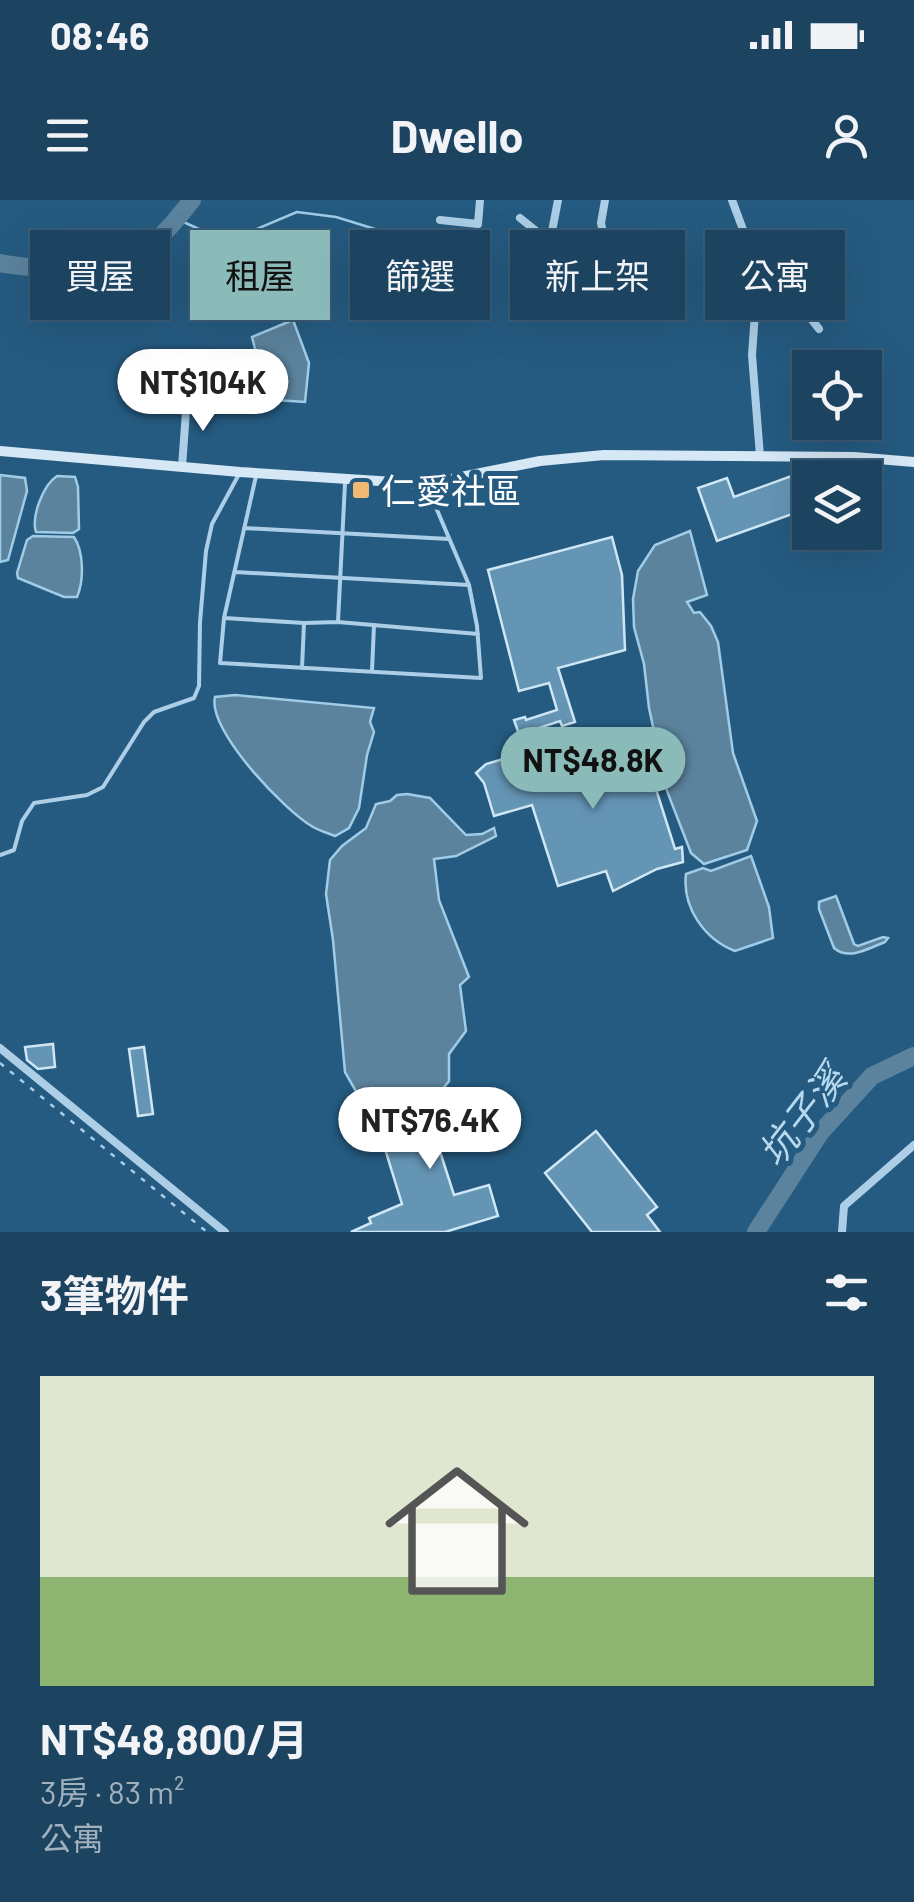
<!DOCTYPE html>
<html lang="zh-TW">
<meta charset="utf-8">
<style>
:root{--surface:#1c4461;--page:#254b67;--text:#f1f3f6;--muted:#a0b0bd;--line:#3a5c76;--accent:#8bbbb9}
body{margin:0;font-family:Barlow,"Noto Sans TC",sans-serif;background:var(--page);color:var(--text);height:100vh;display:flex;flex-direction:column;font-size:38px;white-space:nowrap}
*{box-sizing:border-box;margin:0}
p{font-size:32px;color:var(--muted)}
.icon{flex:none;width:55px;height:55px;fill:none;stroke:currentColor;stroke-width:2;stroke-linecap:round;stroke-linejoin:round}
.map{position:relative;height:1032px;overflow:hidden}
.drawer{display:flex;flex-direction:column;background:var(--surface);flex:1}
.drawer>*{flex:none}
.guide{position:absolute;left:30px;top:30px;width:855px;height:90px;display:flex;gap:20px}
.fabs{position:absolute;left:792px;top:150px;display:grid;gap:20px}
.fabs a{display:grid;place-items:center;width:90px;height:90px;border-radius:0px;background:var(--surface);box-shadow:0 10px 40px #0002,0 0 0 2px var(--line);font-size:50px}
.price{position:absolute;translate:-50% -85px;padding:0 22px;border-radius:35px;background:#fff;color:#222;font-size:32px;line-height:65px;filter:drop-shadow(0 2px 5px #0008)}
.price::after{content:'';position:absolute;left:50%;top:60px;width:30px;height:22px;margin-left:-15px;background:inherit;clip-path:polygon(0 0,100% 0,50% 100%)}
.price.on{background:var(--accent);color:#111}
ul{padding:0;list-style:none}
li{display:grid;align-content:center;gap:20px;height:530px;padding:0 40px}
li+li{border-top:2px solid var(--line)}
li span{display:grid;place-items:center;height:310px;border-radius:0px;color:#555}
li>.icon{margin-inline-start:auto}
span .icon{width:180px;height:180px;fill:#fffc;stroke-width:1}
li b{font-size:42px}
h2{display:flex;justify-content:space-between;align-items:center;height:120px;padding:0 40px;font-size:42px}
.chip{padding:0 35px;border-radius:0px;background:var(--surface);box-shadow:0 10px 40px #0002,0 0 0 2px var(--line);font-size:35px;line-height:90px}
.chip.on{background:var(--accent);color:#111}
.status{display:flex;justify-content:space-between;align-items:center;height:70px;padding:0 50px;background:var(--surface);direction:ltr}
.status svg{height:28px;fill:currentColor}
header{display:flex;justify-content:space-between;align-items:center;height:130px;padding:0 40px;background:var(--surface);font-size:45px;font-weight:700}
.map>svg:first-child{display:block}
</style>
<div class="status"><b>08:46</b><svg viewBox="0 0 49 12"><path d="M0 12V9h3v3zM5 12V6h3v6zM10 12V3h3v9zM15 12V0h3v12zM26 1h20v11H26zM47 4h2v5h-2z"/></svg></div>
<header><svg class="icon" aria-label="menu" viewBox="0 0 24 24"><path d="M4 6h16M4 12h16M4 18h16"/></svg>Dwello<svg class="icon" aria-label="person" viewBox="0 0 24 24"><circle cx="12" cy="8" r="4"/><path d="M4 21q1-7 8-7t8 7"/></svg></header>
<div class="map">
<svg width="914" height="1032" viewBox="0 0 914 1032">
<rect width="100%" height="100%" fill="#255b81"/>
<path fill="#5c839d" stroke="#a0cce7" stroke-width="2.5" d="M293,120L309,163L305,202L260,199L259,164L252,137Z
M0,275L25,278L27,291L8,360L0,362Z
M57,276L75,277L78,287L79,329L73,333L36,332C31,317 43,285 57,276Z
M690,331L707,395L687,402L694,413L700,412L711,426L718,442L733,553L757,621L747,650L704,664L691,653L667,591L649,508L644,464L634,427L633,399L638,371L655,345Z
M33,336L74,337C84,352 84,381 77,397H64L18,378L17,373L27,340Z
M235,495L374,508L370,522L374,532L367,555L359,608L349,628L335,636C328,633 320,631 313,627C285,611 207,530 215,497Z
M407,594L430,598L466,635L482,634L494,628L496,636L456,656L434,659L439,700L469,777L460,785L466,831L449,854V881L442,890L411,899L371,902L357,893L345,872L333,740L326,694L330,660L342,646L366,628L376,604L390,601L397,595Z
M751,656L769,707L773,738L735,751C704,739 682,707 686,674L703,668L711,671Z
M836,696L854,744L858,746L883,737L888,738L885,742C869,748 849,761 834,748L819,709V702Z"/>
<g fill="none" stroke-linecap="round" stroke-linejoin="round">
<path stroke="#a0cce7" stroke-width="2.5" d="M177,19L223,40L252,31L297,12L336,17L375,29"/>
<path stroke="#5c839d" stroke-width="18" d="M0,63C43,71 110,71 148,46C165,35 179,16 192,0
M756,1032L820,933L872,876L914,856"/>
</g>
<path fill="#6595b5" stroke="#cfe6f5" stroke-width="2.5" d="M794,275L806,309L717,341L698,288L727,278L734,297Z
M612,337L622,375L625,450L558,468L575,522L562,526L560,521L530,531V533L520,537L514,520L525,517L526,520L557,510L549,483L519,491L488,370Z
M637,529L675,649L682,647L683,662L657,669L613,691L606,671L558,686L532,605L494,616L484,583L476,573L486,564L510,557L519,584L589,562L583,546Z
M53,844L55,867L38,869L27,860L25,847Z
M144,847L153,914L138,916L129,849Z
M475,893L485,924L436,939L454,995L489,985L498,1016L445,1032H351L371,1023L369,1018L402,1004L377,923Z
M596,931L657,1007L647,1015L660,1032H592L545,973Z"/>
<g fill="none" stroke-linecap="round" stroke-linejoin="round">
<path stroke="#accfe7" stroke-width="2.5" stroke-dasharray="5 8" stroke-linecap="butt" d="M0,863L207,1032"/>
<path stroke="#accfe7" stroke-width="4" d="M256,276L224,418L220,463L481,478L477,426L469,385L426,284
M244,328L449,339
M235,372L469,385
M224,418L304,423L338,422L478,434
M338,422L345,283
M302,468L304,423
M372,471L374,425
M0,655L14,650L22,621L34,603L87,595L103,587L144,522L154,512L194,498L199,486L200,422L206,351L212,324L238,276"/>
<path stroke="#accfe7" stroke-width="8" d="M605,0L601,23L607,52
M732,0L758,70L752,155L760,256
M520,18L550,42L558,0
M440,20L478,24L480,0
M758,70L777,71L795,106L809,116L819,129
M182,267L187,198
M0,848L225,1032
M842,1032L844,1006L914,945"/>
<path stroke="#d6e8f6" stroke-width="10" d="M0,251L240,272L426,284L540,261L604,255L854,257L914,262"/>
</g>
<rect fill="#f0b870" stroke="#255b81" stroke-width="4" x="351" y="280" width="20" height="20" rx="5"/>
<g text-anchor="middle" dominant-baseline="central" stroke-width="10" stroke-linejoin="round" paint-order="stroke">
<g font-size="35" fill="#fff" stroke="#255b81" text-anchor="start">
<text x="381" y="290">仁愛社區</text>
</g>
<g font-size="38" font-style="italic" fill="#b7d9ee" stroke="#255b81">
<text transform="translate(801 915) rotate(-52)">坑子溪</text>
</g>
</g>
</svg>
<div class="fabs">
<a><svg class="icon" aria-label="locate" viewBox="0 0 24 24"><circle cx="12" cy="12" r="6"/><path d="M12 2v4M12 18v4M2 12h4M18 12h4"/></svg></a>
<a><svg class="icon" aria-label="layers" viewBox="0 0 24 24"><path d="M12 4l9 5-9 5-9-5zM3 14l9 5 9-5"/></svg></a>
</div>
<b class="price" style="left:203px;top:234px">NT$104K</b>
<b class="price on" style="left:593px;top:612px">NT$48.8K</b>
<b class="price" style="left:430px;top:972px">NT$76.4K</b>
<div class="guide">
<a class="chip">買屋</a>
<a class="chip on">租屋</a>
<a class="chip">篩選</a>
<a class="chip">新上架</a>
<a class="chip">公寓</a>
</div>
</div>
<section class="drawer">
<h2>3筆物件<svg class="icon" aria-label="filters" viewBox="0 0 24 24"><path d="M4 7h16M4 17h16"/><circle cx="9" cy="7" r="2"/><circle cx="15" cy="17" r="2"/></svg></h2>
<ul>
<li><span style="background:linear-gradient(#dfe7d0 65%,#8fb573 0)"><svg class="icon" aria-label="home" viewBox="0 0 24 24"><path d="M3 11l9-7 9 7M6 9v11h12V9"/></svg></span><div><b>NT$48,800/月</b><p>3房 · 83 m²</p><p>公寓</p></div></li>
</ul>
</section>
